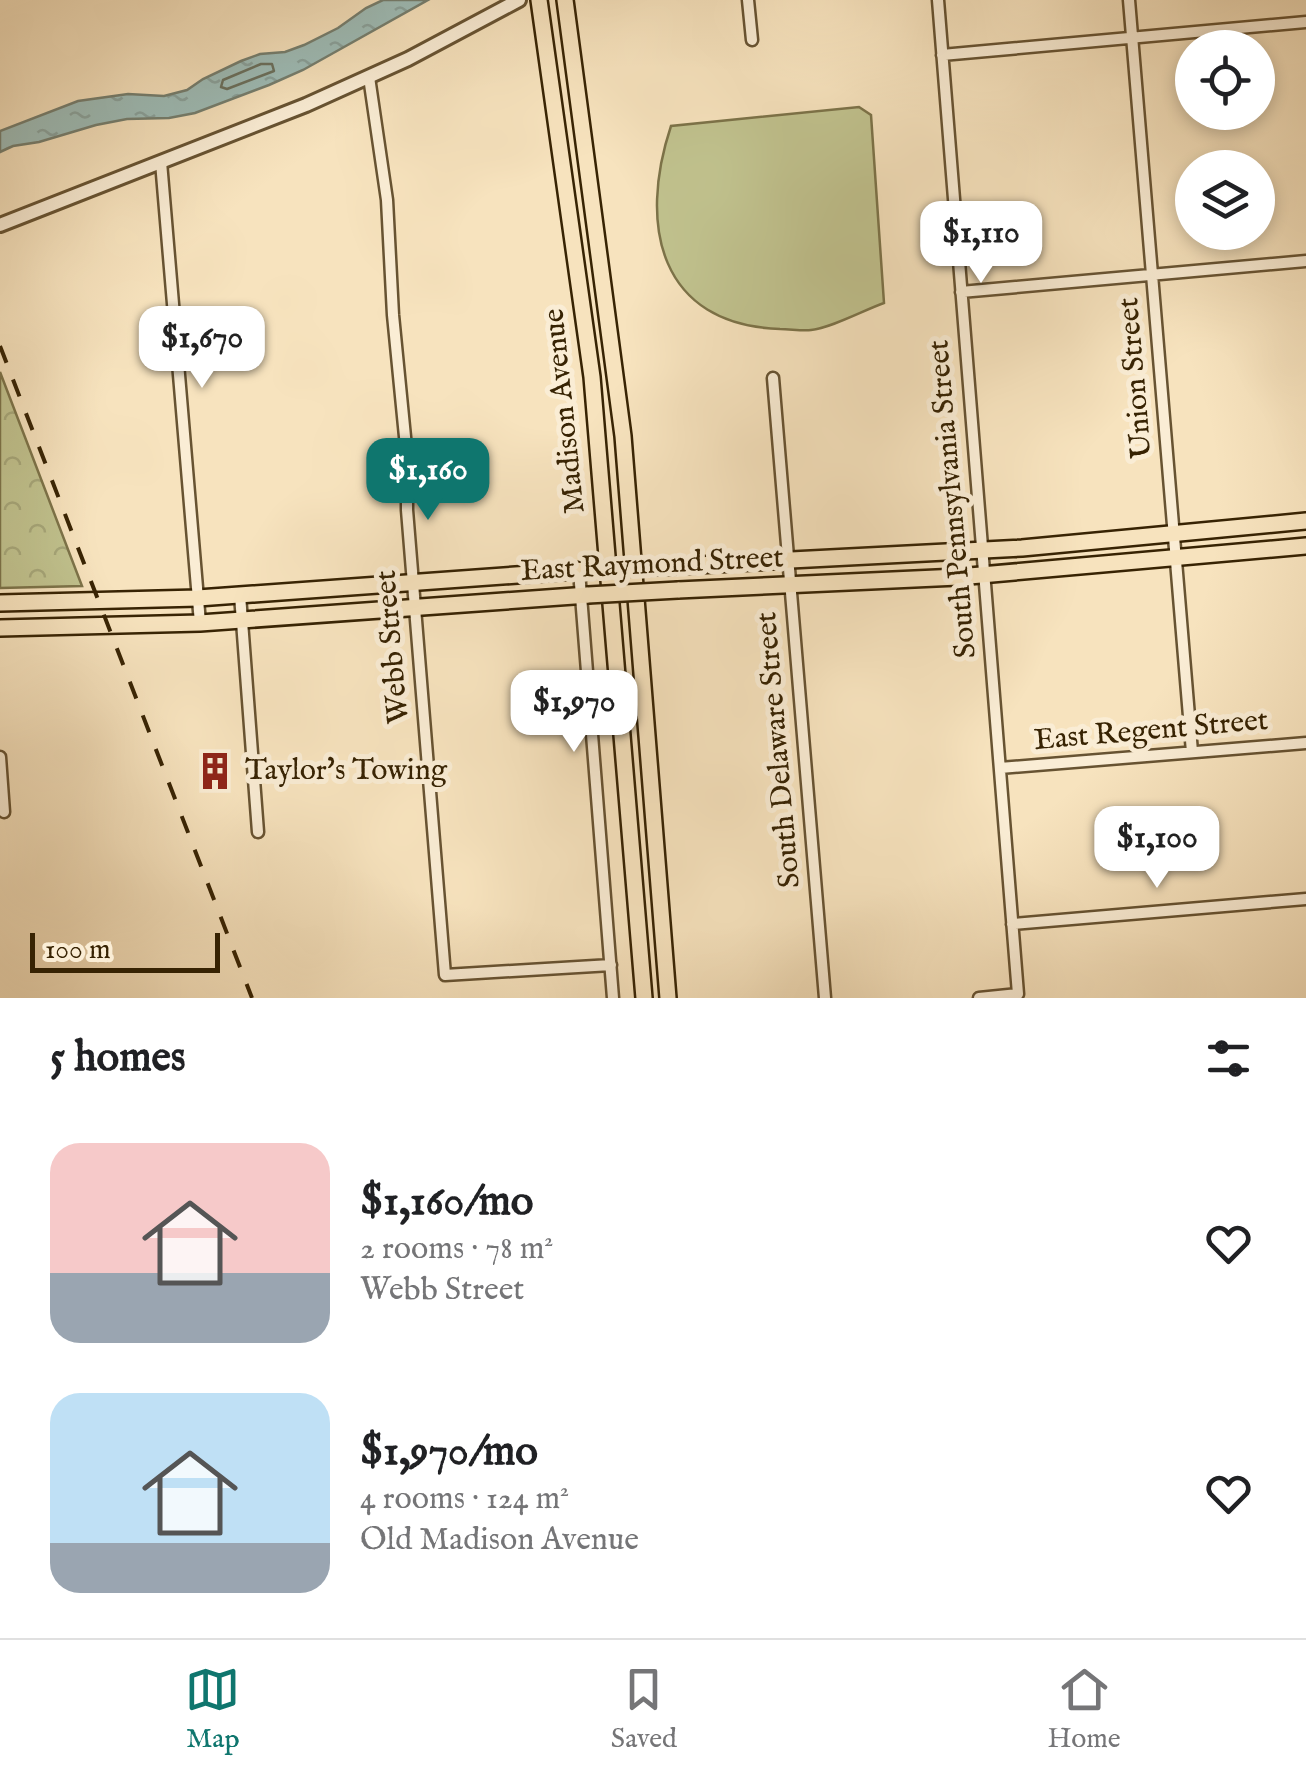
<!DOCTYPE html>
<meta charset="utf-8">
<style>
:root{--surface:#fff;--page:#f2f2f2;--text:#202124;--muted:#757577;--line:#e0e0e0;--accent:#0f766e}
body{margin:0;font-family:"IM FELL English",serif;background:var(--page);color:var(--text);height:100vh;display:flex;flex-direction:column;font-size:38px;white-space:nowrap}
*{box-sizing:border-box;margin:0}
p{font-size:32px;color:var(--muted)}
.icon{flex:none;width:55px;height:55px;fill:none;stroke:currentColor;stroke-width:2;stroke-linecap:round;stroke-linejoin:round}
.map{position:relative;height:998px;overflow:hidden}
.drawer{display:flex;flex-direction:column;background:var(--surface);flex:1}
.drawer>*{flex:none}
.tools{position:absolute;left:1175px;top:30px;display:grid;gap:20px}
.tools a{display:grid;place-items:center;width:100px;height:100px;border-radius:50%;background:var(--surface);box-shadow:0 5px 15px #0003;font-size:50px}
.scale{position:absolute;left:30px;bottom:25px;width:190px;box-sizing:border-box;padding-left:10px;border:5px solid #372303;border-top:0;font-size:28px;line-height:35px;white-space:nowrap;color:#372303;-webkit-text-stroke:8px #faedd5;paint-order:stroke}
.price{position:absolute;translate:-50% -85px;padding:0 22px;border-radius:20px;background:#fff;color:#222;font-size:32px;line-height:65px;filter:drop-shadow(0 2px 5px #0008)}
.price::after{content:'';position:absolute;left:50%;top:60px;width:30px;height:22px;margin-left:-15px;background:inherit;clip-path:polygon(0 0,100% 0,50% 100%)}
.price.selected{background:var(--accent);color:#fff}
ul{padding:0;list-style:none}
li{display:flex;align-items:center;gap:30px;height:250px;padding:0 50px}
li span{display:grid;place-items:center;flex:none;width:280px;height:200px;border-radius:30px;color:#555}
li>.icon{margin-inline-start:auto}
span .icon{width:120px;height:120px;fill:#fffc;stroke-width:1}
li b{font-size:42px}
h2{display:flex;justify-content:space-between;align-items:center;height:120px;padding:0 50px;font-size:42px}
.tabs{display:flex;justify-content:space-around;align-items:center;height:140px;border-top:2px solid var(--line);background:var(--surface);font-size:28px;color:var(--muted)}
.tabs a{display:grid;justify-items:center;gap:5px}
.tabs .selected{color:var(--accent)}
.map>svg:first-child{display:block}
</style>
<div class="map">
<svg width="1306" height="998" viewBox="0 0 1306 998">
<defs>
<pattern id="park-crowns" width="20" height="18" patternUnits="userSpaceOnUse" patternTransform="scale(2.5)"><rect width="20" height="18" fill="#c1c38f"/><path d="M2 6a3 3 0 1 1 6 0M12 15a3 3 0 1 1 6 0" fill="none" stroke="#a6a77a"/></pattern>
<pattern id="water-ripples" width="26" height="14" patternUnits="userSpaceOnUse" patternTransform="scale(2.5)"><rect width="26" height="14" fill="#9ebdb8"/><path d="M2 4q2-2 4 0t4 0M15 11q2-2 4 0t4 0" fill="none" stroke="#89a29d"/></pattern>
</defs>
<rect width="100%" height="100%" fill="#f7e3be"/>
<filter id="stains"><feTurbulence type="fractalNoise" baseFrequency=".002" numOctaves="4"/><feColorMatrix values="0 0 0 0 .2 0 0 0 0 .09 0 0 0 0 .02 0 0 0 .5 -.17"/></filter>
<radialGradient id="worn" r=".72"><stop offset=".6" stop-color="#630" stop-opacity="0"/><stop offset="1" stop-color="#630" stop-opacity=".3"/></radialGradient>
<path fill="url(#park-crowns)" stroke="#7c7349" stroke-width="2.5" d="M0,372L82,586L0,588Z"/>
<path fill="#c1c38f" stroke="#7c7349" stroke-width="2.5" d="M859,107L871,115L884,303C864,310 831,328 811,330C802,331 790,329 780,329C659,325 638,225 671,126Z"/>
<path fill="url(#water-ripples)" stroke="#757f70" stroke-width="2.5" d="M383,0H428L303,70L269,85L195,113L169,118L127,119L96,125L39,142L13,146L0,152V131L78,101L128,94L164,96L187,90L203,79L241,61L260,54L285,52L304,45L338,28L366,8Z"/>
<g fill="none" stroke-linecap="round" stroke-linejoin="round">
<path stroke="#6a705e" stroke-width="2.5" d="M261,64H272L274,71L227,89L221,87L223,80Z"/>
<g stroke="#675332" stroke-width="15">
<path id="minor" d="M748,0L752,40
M938,0L1018,994L979,998
M1129,0L1192,752
M942,55L1306,22
M369,77L387,200L393,315L407,457V510L445,975L611,965
M161,162L200,623
M961,292L1306,261
M773,378L825,998
M579,571L613,998
M240,595L258,832
M0,757L4,812
M1000,768L1306,743
M1012,924L1306,899"/>
</g>
<g stroke="#675332" stroke-width="18">
<path id="tertiary" d="M0,225L306,105L408,59L519,0"/>
</g>
<g stroke="#372303" stroke-width="20">
<path id="primary" d="M539,0L592,377L644,998
M565,0L623,436L668,998
M678,566L1022,548L1306,521
M678,590L958,577L1306,546
M0,603L198,598L586,570
M0,628L200,623L588,595"/>
</g>
<use href="#minor" stroke="#faedd5" stroke-width="10"/>
<use href="#tertiary" stroke="#faedd5" stroke-width="12"/>
<use href="#primary" stroke="#f7e3be" stroke-width="15"/>
<path stroke="#372303" stroke-width="4" stroke-dasharray="18 18" stroke-linecap="butt" d="M0,346L252,998"/>
<g stroke="#372303" stroke-width="20" stroke-linecap="butt">
<path id="primary-bridge" d="M586,570L678,566
M588,595L678,590"/>
</g>
<use href="#primary-bridge" stroke="#f7e3be" stroke-width="15"/>
</g>
<defs>
<g id="building-bare" transform="scale(3)"><path d="M-4-6H4V6H1V3H-1V6H-4ZM-2.5-4.3h1.7v1.8h-1.7ZM.8-4.3h1.7v1.8H.8ZM-2.5-1h1.7V.8h-1.7ZM.8-1h1.7V.8H.8Z" fill="#8f2418" stroke="#faedd5" stroke-width="2.5" paint-order="stroke"/></g>
</defs>
<g fill-rule="evenodd">
<use href="#building-bare" x="215" y="771"/>
</g>
<g text-anchor="middle" dominant-baseline="central" stroke-width="10" stroke-linejoin="round" paint-order="stroke">
<g font-size="30" fill="#372303" stroke="#faedd5">
<text transform="translate(1136 378) rotate(-95)">Union Street</text>
<text transform="translate(565 411) rotate(-96)">Madison Avenue</text>
<text transform="translate(953 499) rotate(-95)">South Pennsylvania Street</text>
<text transform="translate(652 565) rotate(-3)">East Raymond Street</text>
<text transform="translate(393 647) rotate(-95)">Webb Street</text>
<text transform="translate(1151 731) rotate(-5)">East Regent Street</text>
<text transform="translate(779 750) rotate(-95)">South Delaware Street</text>
</g>
<g font-size="30" fill="#372303" stroke="#faedd5" text-anchor="start">
<text x="245" y="771">Taylor's Towing</text>
</g>
</g>
<rect width="100%" height="100%" filter="url(#stains)"/>
<rect width="100%" height="100%" fill="url(#worn)"/>
</svg>
<div class="tools">
<a><svg class="icon" aria-label="locate" viewBox="0 0 24 24"><circle cx="12" cy="12" r="6"/><path d="M12 2v4M12 18v4M2 12h4M18 12h4"/></svg></a>
<a><svg class="icon" aria-label="layers" viewBox="0 0 24 24"><path d="M12 4l9 5-9 5-9-5zM3 14l9 5 9-5"/></svg></a>
</div>
<div class="scale">100 m</div>
<b class="price" style="left:981px;top:286px">$1,110</b>
<b class="price" style="left:202px;top:391px">$1,670</b>
<b class="price selected" style="left:428px;top:523px">$1,160</b>
<b class="price" style="left:574px;top:755px">$1,970</b>
<b class="price" style="left:1157px;top:891px">$1,100</b>
</div>
<section class="drawer">
<h2>5 homes<svg class="icon" aria-label="filters" viewBox="0 0 24 24"><path d="M4 7h16M4 17h16"/><circle cx="9" cy="7" r="2"/><circle cx="15" cy="17" r="2"/></svg></h2>
<ul>
<li><span style="background:linear-gradient(#f6c9c9 65%,#9aa5b1 0)"><svg class="icon" aria-label="home" viewBox="0 0 24 24"><path d="M3 11l9-7 9 7M6 9v11h12V9"/></svg></span><div><b>$1,160/mo</b><p>2 rooms · 78 m²</p><p>Webb Street</p></div><svg class="icon" aria-label="heart" viewBox="0 0 24 24"><path d="M12 20l-8-8c-3-5 5-10 8-4 3-6 11-1 8 4z"/></svg></li>
<li><span style="background:linear-gradient(#bfe0f5 75%,#9aa5b1 0)"><svg class="icon" aria-label="home" viewBox="0 0 24 24"><path d="M3 11l9-7 9 7M6 9v11h12V9"/></svg></span><div><b>$1,970/mo</b><p>4 rooms · 124 m²</p><p>Old Madison Avenue</p></div><svg class="icon" aria-label="heart" viewBox="0 0 24 24"><path d="M12 20l-8-8c-3-5 5-10 8-4 3-6 11-1 8 4z"/></svg></li>
</ul>
</section>
<nav class="tabs">
<a class="selected"><svg class="icon" aria-label="map" viewBox="0 0 24 24"><path d="M3 6l6-2 6 2 6-2v14l-6 2-6-2-6 2zM9 4v14M15 6v14"/></svg>Map</a>
<a><svg class="icon" aria-label="saved" viewBox="0 0 24 24"><path d="M7 4h10v16l-5-4-5 4z"/></svg>Saved</a>
<a><svg class="icon" aria-label="home" viewBox="0 0 24 24"><path d="M3 11l9-7 9 7M6 9v11h12V9"/></svg>Home</a>
</nav>
